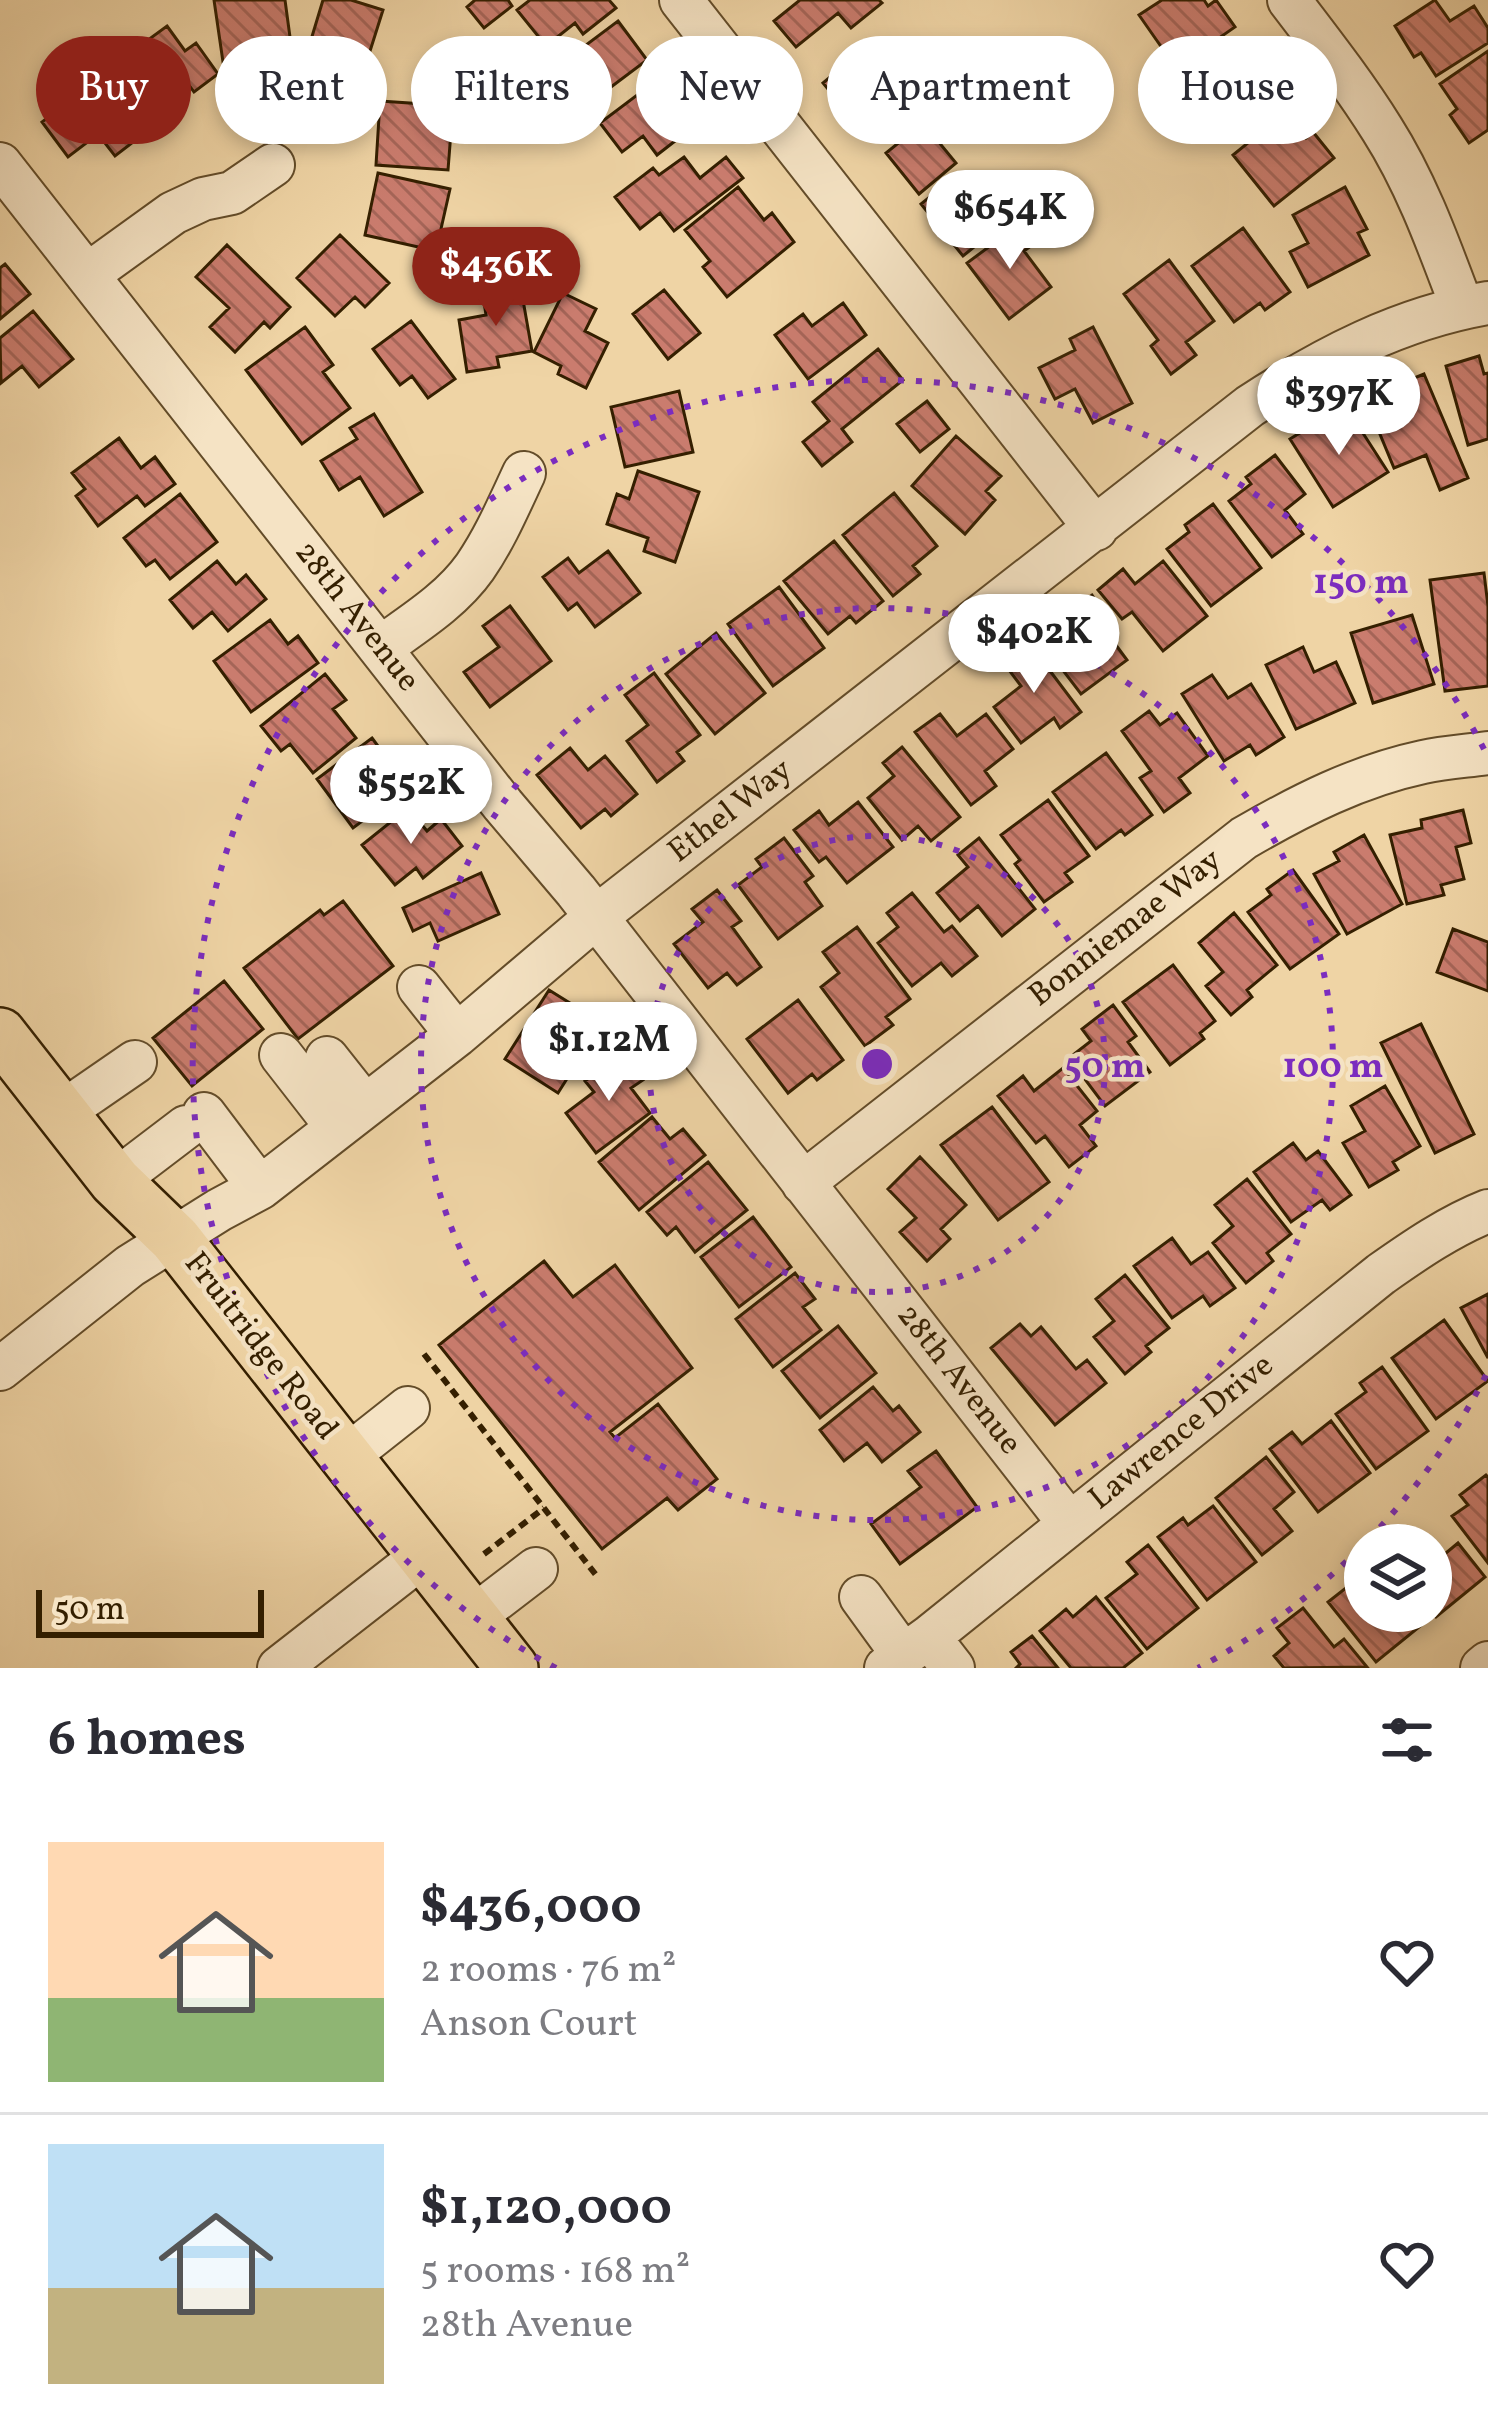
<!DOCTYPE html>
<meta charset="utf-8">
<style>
:root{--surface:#fff;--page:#f2f2f3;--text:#2b2b33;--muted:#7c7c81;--line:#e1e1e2;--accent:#8f2418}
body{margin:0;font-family:Vollkorn,serif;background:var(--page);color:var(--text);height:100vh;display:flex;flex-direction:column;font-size:45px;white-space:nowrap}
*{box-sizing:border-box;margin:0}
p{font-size:39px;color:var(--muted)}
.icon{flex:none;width:66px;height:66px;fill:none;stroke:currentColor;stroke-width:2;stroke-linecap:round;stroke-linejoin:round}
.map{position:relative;height:1668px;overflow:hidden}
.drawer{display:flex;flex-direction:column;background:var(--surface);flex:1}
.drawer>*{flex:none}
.top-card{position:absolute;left:36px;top:36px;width:1416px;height:108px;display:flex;gap:24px}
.controls{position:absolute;left:1344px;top:1524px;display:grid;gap:24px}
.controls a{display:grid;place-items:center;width:108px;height:108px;border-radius:50%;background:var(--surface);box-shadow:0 6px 18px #0003;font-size:60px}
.scale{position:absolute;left:36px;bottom:30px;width:228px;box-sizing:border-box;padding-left:12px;border:6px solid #341f00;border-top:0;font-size:33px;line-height:42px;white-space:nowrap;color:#341f00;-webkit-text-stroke:9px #f5e3c4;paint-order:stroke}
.price{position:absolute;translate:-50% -102px;padding:0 27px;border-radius:42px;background:#fff;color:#222;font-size:39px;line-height:78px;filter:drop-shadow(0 3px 6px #0008)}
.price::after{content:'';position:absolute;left:50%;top:72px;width:36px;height:27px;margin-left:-18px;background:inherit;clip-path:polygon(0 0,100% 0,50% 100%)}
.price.active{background:var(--accent);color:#fff}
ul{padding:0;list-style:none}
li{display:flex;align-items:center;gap:36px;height:300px;padding:0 48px}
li+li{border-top:3px solid var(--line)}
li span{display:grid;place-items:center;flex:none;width:336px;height:240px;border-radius:0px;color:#555}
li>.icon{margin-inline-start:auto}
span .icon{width:144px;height:144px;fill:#fffc;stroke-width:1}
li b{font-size:51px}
h2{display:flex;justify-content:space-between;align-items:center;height:144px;padding:0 48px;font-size:51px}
.pill{padding:0 42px;border-radius:54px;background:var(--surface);box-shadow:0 6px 18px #0003;font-size:42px;line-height:108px}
.pill.active{background:var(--accent);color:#fff}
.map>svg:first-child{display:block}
</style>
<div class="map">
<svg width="1488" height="1668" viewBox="0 0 1488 1668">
<defs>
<pattern id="building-back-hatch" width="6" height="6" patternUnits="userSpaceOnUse" patternTransform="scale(3)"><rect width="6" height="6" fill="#ca7c6e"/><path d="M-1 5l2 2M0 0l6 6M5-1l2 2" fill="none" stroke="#a56558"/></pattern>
</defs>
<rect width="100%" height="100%" fill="#efd4a5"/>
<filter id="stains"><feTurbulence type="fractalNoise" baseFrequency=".00167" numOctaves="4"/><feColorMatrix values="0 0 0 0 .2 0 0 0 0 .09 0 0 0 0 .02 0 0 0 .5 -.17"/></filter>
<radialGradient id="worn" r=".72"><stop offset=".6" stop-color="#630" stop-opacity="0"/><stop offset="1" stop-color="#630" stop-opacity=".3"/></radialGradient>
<path fill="url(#building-back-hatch)" stroke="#341f00" stroke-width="3" d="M214,0H285L292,52L223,62Z
M323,0H351L383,10L359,86L323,75L328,60L307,53Z
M475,0H508L512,6L484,28L467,7Z
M530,0H609L616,8L583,34L575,23L546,46L517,10Z
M800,0H879L882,3L851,28L838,13L796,47L774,21Z
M1162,0H1204L1208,6L1216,0L1235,27L1176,68L1139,15Z
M1435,0L1450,21L1474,6L1488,28V43L1436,76L1421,53L1414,57L1395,26Z
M618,21L647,60L587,105L579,93L595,82L574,54Z
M167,26L185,51L196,43L218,74L194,92L183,77L153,100L122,59Z
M1488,51V130L1469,143L1450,115L1457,109L1440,84Z
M853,58L869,79L887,64L915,98L874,131L862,117L855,122L823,83Z
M1264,62L1290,98L1233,140L1191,84L1219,63L1235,84Z
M661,77L697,124L657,155L643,136L622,152L600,123Z
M98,79L141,136L115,156L98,134L68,157L42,122Z
M380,101L453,106L448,170L376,165Z
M1286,112L1306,138L1313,132L1334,158L1274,206L1233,155Z
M923,123L956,163L919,194L886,153Z
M684,157L700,178L726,157L743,178L674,231L660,213L640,229L615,197L653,168L659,175Z
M378,173L450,189L436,251L365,235Z
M956,176L983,209L997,198L1012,216L963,256L921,204Z
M738,187L764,220L772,213L794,242L727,297L703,267L710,261L685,230Z
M1345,187L1367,229L1358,233L1369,255L1308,287L1290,252L1308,243L1293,215Z
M1020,224L1035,243L1024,251L1051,287L1009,319L967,263Z
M1243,228L1290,292L1265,310L1260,303L1234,322L1192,266Z
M340,235L389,283L365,307L355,297L335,316L297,278Z
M227,245L290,307L270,328L264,322L235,352L210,327L229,308L196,277Z
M1169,260L1214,321L1186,342L1196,355L1171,374L1151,346L1158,340L1124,294Z
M5,264L30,294L0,319V268Z
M520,283L532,351L497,357L499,367L467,372L459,320L486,315L482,289Z
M664,290L700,333L668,359L633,314Z
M563,293L596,309L585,331L608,343L586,388L558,374L561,366L534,352Z
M843,303L866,335L808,379L775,335L803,314L812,326Z
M33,311L73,359L39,387L22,366L1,383L0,338Z
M411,321L455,379L428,398L412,376L400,385L373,349Z
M305,327L333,365L323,372L350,408L302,444L246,370Z
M1093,327L1132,403L1093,423L1075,389L1055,399L1039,368L1075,350L1070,339Z
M878,349L903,380L842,429L852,442L822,466L803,442L829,421L813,402Z
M1479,356L1484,374L1488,373V439L1468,445L1446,366Z
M1424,374L1468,478L1440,490L1426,455L1394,468L1365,398Z
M679,391L693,452L625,467L611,407Z
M927,401L949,429L920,452L897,424Z
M1350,413L1388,472L1333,507L1290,439L1319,421L1324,430Z
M374,414L422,492L384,516L360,477L339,490L321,461L357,439L350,428Z
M956,436L1001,476L986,491L995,500L965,534L912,486Z
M119,438L141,468L155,457L175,484L145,506L137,496L98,526L76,496L85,489L72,473Z
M1275,455L1305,494L1285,510L1303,534L1272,557L1229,501L1251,484L1246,477Z
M638,471L699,492L675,562L644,551L648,538L607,524L617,494L629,499Z
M894,493L937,546L913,566L920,574L893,596L843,535Z
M180,494L217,542L170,579L155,560L146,566L124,538Z
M1213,504L1261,568L1211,606L1167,549L1189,532L1185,525Z
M834,541L883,601L856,623L850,616L828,634L784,581Z
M608,551L640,593L595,627L577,603L568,610L543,577L568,558L579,573Z
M217,561L236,584L246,575L266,599L228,631L212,612L193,628L170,600Z
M1163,561L1207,616L1163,651L1132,612L1122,619L1098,590L1123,569L1135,584Z
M1484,573L1488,606V686L1445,691L1430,580Z
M779,587L824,648L773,686L728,624Z
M1092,595L1114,627L1107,633L1127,660L1081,694L1049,652L1078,631L1066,614Z
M510,606L551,661L490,707L464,672L499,647L483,626Z
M1412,615L1434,684L1373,703L1351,633Z
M270,620L288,644L298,636L318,663L251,712L214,661Z
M716,633L765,693L715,734L666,674Z
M1029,643L1081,712L1060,728L1054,718L1021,743L994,707L1021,686L1003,662Z
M1303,647L1314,672L1336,662L1355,703L1296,729L1266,665Z
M654,673L700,735L677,752L684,761L657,782L627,741L648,725L625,695Z
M325,674L346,700L333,709L356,738L313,773L290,744L281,751L261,726Z
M1212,675L1228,698L1251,684L1284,737L1256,755L1250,745L1224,761L1182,694Z
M1149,711L1160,725L1177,713L1208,756L1179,778L1190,793L1164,812L1140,778L1151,771L1122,731Z
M940,714L957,736L986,714L1013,749L985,771L996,786L971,805L915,732Z
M372,738L408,787L353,828L317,779Z
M902,747L960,817L931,841L918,826L902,840L868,798L894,776L883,763Z
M570,748L588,770L605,756L637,794L611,816L605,809L581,828L537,775Z
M1106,753L1152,815L1125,835L1121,830L1096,849L1053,792Z
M1048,800L1089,856L1065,873L1072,882L1044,902L1015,864L1020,860L1001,835Z
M858,802L893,847L847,883L826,857L819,862L794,830L819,811L829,825Z
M408,808L427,831L441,819L462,846L423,878L416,868L395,885L362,845Z
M1463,810L1471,843L1456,847L1464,879L1441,885L1444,895L1407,904L1390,835L1422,828L1421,820Z
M1364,835L1402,904L1347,934L1314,874L1339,861L1334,852Z
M784,838L813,876L805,882L822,906L778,939L738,885L762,867L756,859Z
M979,838L1035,909L1002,936L978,906L960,921L937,893L968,867L958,855Z
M1293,870L1339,934L1290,969L1248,912L1271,895L1267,889Z
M481,873L499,914L438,941L430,923L413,931L403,908Z
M717,890L741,921L732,927L761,967L737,985L727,973L708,988L674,944L703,922L692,909Z
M912,893L944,932L952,926L977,956L952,976L941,963L912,986L878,943L898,927L887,913Z
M343,901L393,966L298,1039L244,968L320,910L324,915Z
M1234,913L1277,965L1247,990L1252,997L1231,1015L1206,986L1223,972L1199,943Z
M857,927L910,999L886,1017L893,1025L865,1046L821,987L839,973L823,952Z
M1453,929L1488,942V991L1437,972Z
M1173,965L1215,1021L1200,1033L1204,1039L1170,1065L1123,1002Z
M224,981L263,1029L192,1086L153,1038Z
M549,990L602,1023L558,1093L505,1059Z
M798,1000L843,1060L817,1080L812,1074L788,1093L747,1039Z
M1113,1005L1136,1036L1128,1042L1150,1072L1105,1106L1069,1058L1091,1041L1082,1029Z
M1421,1024L1474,1134L1435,1153L1381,1043Z
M623,1053L643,1080L631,1088L650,1113L596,1153L566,1113L594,1092L585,1081Z
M1063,1068L1097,1111L1080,1125L1096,1146L1069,1167L1045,1136L1036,1143L998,1096L1023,1076L1034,1091Z
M1385,1086L1420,1146L1393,1162L1398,1170L1369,1187L1343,1143L1365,1131L1351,1106Z
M992,1107L1049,1182L998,1220L941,1145Z
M652,1117L670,1139L683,1129L705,1155L639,1210L599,1162Z
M1293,1143L1306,1160L1318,1151L1351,1195L1330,1210L1322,1200L1291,1222L1254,1172Z
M920,1157L966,1205L941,1229L950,1239L927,1261L900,1232L916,1218L888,1189Z
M708,1162L747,1210L695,1252L676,1227L667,1235L647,1212Z
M1247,1179L1291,1234L1267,1253L1273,1261L1246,1283L1213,1243L1233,1226L1215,1205Z
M753,1217L791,1267L739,1307L701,1257Z
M1172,1238L1191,1264L1208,1252L1235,1288L1210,1306L1203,1296L1172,1318L1134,1266Z
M544,1261L573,1297L615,1265L692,1368L610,1432L615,1438L658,1404L717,1479L678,1510L667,1498L602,1549L439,1345Z
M795,1273L815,1299L803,1307L821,1330L773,1367L736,1319Z
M1125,1275L1169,1328L1146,1346L1151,1352L1125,1374L1094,1337L1114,1321L1096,1299Z
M1488,1294V1358L1461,1308Z
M1444,1320L1488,1381L1436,1419L1392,1358Z
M1020,1324L1031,1336L1041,1327L1076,1369L1087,1360L1106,1383L1055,1425L991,1348Z
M838,1326L876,1373L820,1418L782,1371Z
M1382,1367L1428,1431L1376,1469L1336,1414L1366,1392L1360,1383Z
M873,1387L893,1411L899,1406L920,1432L882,1462L867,1443L844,1461L820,1430Z
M1331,1421L1370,1473L1318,1512L1270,1449L1292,1432L1302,1444Z
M936,1451L977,1507L900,1564L871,1524L921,1487L908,1471Z
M1266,1457L1294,1492L1274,1509L1292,1531L1262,1555L1216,1498Z
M1486,1475L1488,1477V1563L1452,1516L1468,1505L1460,1495Z
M1213,1506L1256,1562L1207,1600L1158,1537L1183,1518L1188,1525Z
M1458,1543L1485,1577L1436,1617L1431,1611V1546L1440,1558Z
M1148,1545L1198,1608L1147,1649L1106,1598L1137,1574L1127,1562Z
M1356,1580L1365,1591V1611H1415L1424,1623L1376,1662L1328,1602Z
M1096,1597L1142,1653L1123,1668H1071L1040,1631L1066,1609L1073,1617Z
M1303,1608L1334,1647L1344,1639L1367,1667L1284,1668L1274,1656L1289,1643L1277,1628Z
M1032,1636L1058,1668H1016L1020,1664L1011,1652Z"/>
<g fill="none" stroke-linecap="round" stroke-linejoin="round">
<g stroke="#634c29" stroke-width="46">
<path id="minor" d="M681,0L1096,529
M1289,0C1321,42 1354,84 1382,129C1417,184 1439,246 1462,307
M0,164L503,805L576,891L1069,1523
M87,275L173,213L203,199L232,193L273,165
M380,648C413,624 451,601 475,567C495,538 509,505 524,473
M419,987L457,1035
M281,1055L337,1127
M327,1058L365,1106
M61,1113L135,1062
M204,1114L260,1188
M115,1181L186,1127
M803,1183L1244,838C1301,805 1358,776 1423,762C1445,757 1467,756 1488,753
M0,1369L130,1266L219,1210L260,1188L457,1035L596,917L1250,406C1324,358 1400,318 1488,303
M346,1457L408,1408
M861,1597L903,1655
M472,1618L536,1569
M929,1637L953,1668
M279,1668L424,1555
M886,1668L929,1637L1381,1274C1415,1250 1450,1226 1488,1211
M1482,1668L1488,1663"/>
</g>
<g stroke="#341f00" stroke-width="56">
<path id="major" d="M0,1034L115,1181L175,1239L512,1668"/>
</g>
<path stroke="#341f00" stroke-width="6" stroke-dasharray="9 6" stroke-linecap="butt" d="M424,1354L596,1575
M484,1554L544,1508"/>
<use href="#minor" stroke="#f5e3c4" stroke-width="42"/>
<use href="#major" stroke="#efd4a5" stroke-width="51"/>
</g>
<g fill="none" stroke="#7b2cbf" stroke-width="6" stroke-dasharray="6 12">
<circle cx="877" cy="1064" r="228"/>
<circle cx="877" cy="1064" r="456"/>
<path d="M1486 1375A684 684 0 0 1 1198 1668M556 1668A684 684 0 1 1 1486 753"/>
</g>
<g text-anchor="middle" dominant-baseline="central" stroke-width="9" stroke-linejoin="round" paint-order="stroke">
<g font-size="33" fill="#341f00" stroke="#f5e3c4">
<text transform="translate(356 617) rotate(52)">28th Avenue</text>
<text transform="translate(731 812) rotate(-38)">Ethel Way</text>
<text transform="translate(1126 929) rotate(-38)">Bonniemae Way</text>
<text transform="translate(260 1347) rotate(52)">Fruitridge Road</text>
<text transform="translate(958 1380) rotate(52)">28th Avenue</text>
<text transform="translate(1182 1433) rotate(-39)">Lawrence Drive</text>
</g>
</g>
<circle cx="877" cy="1064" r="18" fill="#7b2cbf" stroke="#f5e3c4" stroke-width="6"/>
<g font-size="36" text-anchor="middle" font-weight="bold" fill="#7b2cbf" stroke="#f5e3c4" stroke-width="9" stroke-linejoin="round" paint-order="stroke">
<text x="1361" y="593">150 m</text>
<text x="1105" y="1077">50 m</text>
<text x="1333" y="1077">100 m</text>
</g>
<rect width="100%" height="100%" filter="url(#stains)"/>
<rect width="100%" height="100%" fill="url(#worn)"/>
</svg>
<div class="controls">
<a><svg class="icon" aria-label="layers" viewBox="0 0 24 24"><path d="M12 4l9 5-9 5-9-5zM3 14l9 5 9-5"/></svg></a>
</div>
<div class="scale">50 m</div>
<b class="price" style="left:1010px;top:272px">$654K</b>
<b class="price active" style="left:496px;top:329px">$436K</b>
<b class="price" style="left:1339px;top:458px">$397K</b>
<b class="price" style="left:1034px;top:696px">$402K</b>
<b class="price" style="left:411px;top:847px">$552K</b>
<b class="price" style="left:609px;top:1104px">$1.12M</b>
<div class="top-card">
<a class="pill active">Buy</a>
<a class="pill">Rent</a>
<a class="pill">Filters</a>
<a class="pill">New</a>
<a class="pill">Apartment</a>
<a class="pill">House</a>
</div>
</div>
<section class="drawer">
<h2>6 homes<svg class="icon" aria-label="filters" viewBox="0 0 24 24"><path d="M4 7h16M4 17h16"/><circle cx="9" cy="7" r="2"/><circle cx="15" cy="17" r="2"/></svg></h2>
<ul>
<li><span style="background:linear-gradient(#ffd9b3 65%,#8fb573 0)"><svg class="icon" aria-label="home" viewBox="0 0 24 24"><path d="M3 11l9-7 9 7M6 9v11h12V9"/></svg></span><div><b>$436,000</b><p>2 rooms · 76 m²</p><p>Anson Court</p></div><svg class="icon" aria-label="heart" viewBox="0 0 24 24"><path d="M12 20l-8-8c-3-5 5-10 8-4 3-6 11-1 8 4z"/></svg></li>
<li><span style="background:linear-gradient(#bfe0f5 60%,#c2b280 0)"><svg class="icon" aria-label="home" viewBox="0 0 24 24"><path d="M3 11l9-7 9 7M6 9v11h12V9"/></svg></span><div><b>$1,120,000</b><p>5 rooms · 168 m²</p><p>28th Avenue</p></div><svg class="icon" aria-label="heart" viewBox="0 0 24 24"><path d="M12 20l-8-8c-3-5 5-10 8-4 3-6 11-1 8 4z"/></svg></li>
</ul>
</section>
